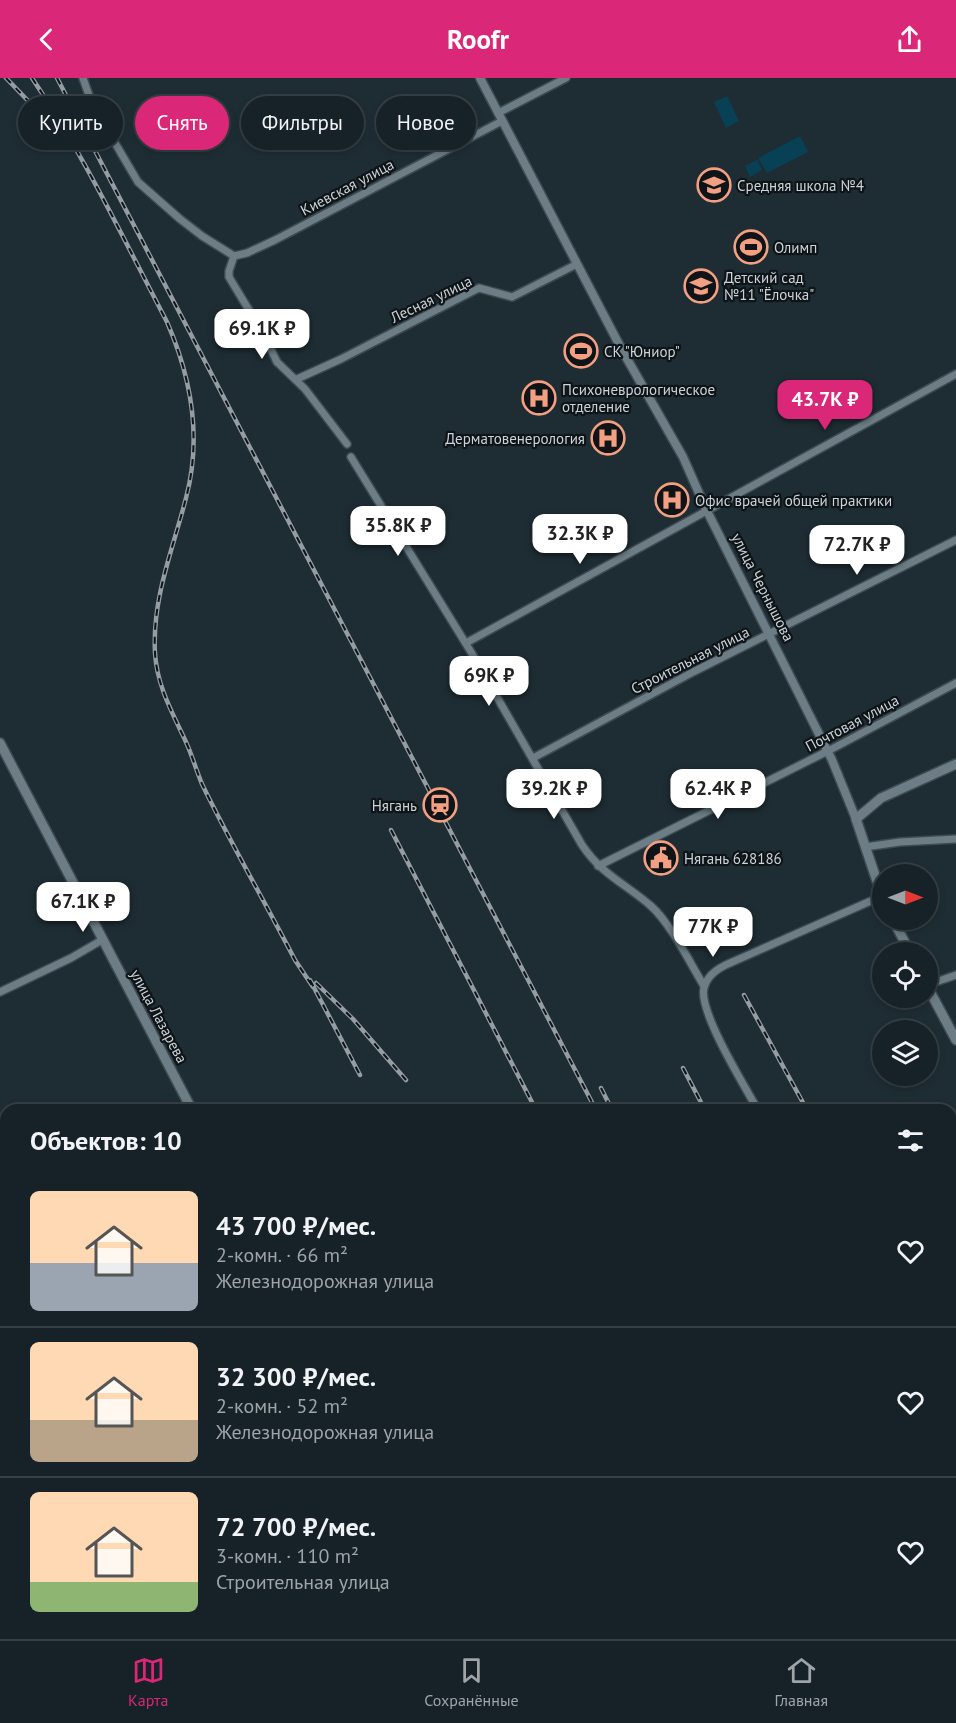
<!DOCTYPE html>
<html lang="ru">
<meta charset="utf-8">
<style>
:root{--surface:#162227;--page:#232f33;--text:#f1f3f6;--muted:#9ea4a7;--line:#353f44;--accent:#db2777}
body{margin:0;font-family:"PT Sans",sans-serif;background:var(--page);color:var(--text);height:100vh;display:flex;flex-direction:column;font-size:22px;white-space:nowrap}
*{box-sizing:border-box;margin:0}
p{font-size:20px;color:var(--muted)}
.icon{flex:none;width:33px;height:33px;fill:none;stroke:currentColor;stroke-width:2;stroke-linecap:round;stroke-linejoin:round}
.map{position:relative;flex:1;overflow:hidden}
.panel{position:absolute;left:0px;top:1026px;width:957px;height:536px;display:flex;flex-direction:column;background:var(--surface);border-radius:18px 18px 0 0;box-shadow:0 3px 9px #0003,0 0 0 2px var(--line)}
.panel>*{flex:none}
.banner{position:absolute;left:18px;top:18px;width:600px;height:54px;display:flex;gap:12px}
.needle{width:39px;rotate:90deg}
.fabs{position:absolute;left:872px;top:786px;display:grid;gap:12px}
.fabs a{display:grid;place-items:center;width:66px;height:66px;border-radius:50%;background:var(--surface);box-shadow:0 3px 9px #0003,0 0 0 2px var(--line);font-size:30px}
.price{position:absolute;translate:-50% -51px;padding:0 14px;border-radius:12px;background:#fff;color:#222;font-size:20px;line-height:39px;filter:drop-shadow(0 2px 3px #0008)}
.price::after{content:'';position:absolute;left:50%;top:36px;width:18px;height:14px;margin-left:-9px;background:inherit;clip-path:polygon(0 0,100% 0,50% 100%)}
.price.active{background:var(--accent);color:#fff}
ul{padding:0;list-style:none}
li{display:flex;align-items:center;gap:18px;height:150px;padding:0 30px}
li+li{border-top:2px solid var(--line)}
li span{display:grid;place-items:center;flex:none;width:168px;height:120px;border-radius:9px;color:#555}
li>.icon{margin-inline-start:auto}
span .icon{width:72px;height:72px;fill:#fffc;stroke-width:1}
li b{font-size:26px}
h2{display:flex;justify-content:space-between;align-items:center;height:72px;padding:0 30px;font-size:26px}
.chip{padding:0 21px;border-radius:27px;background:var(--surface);box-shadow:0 3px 9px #0003,0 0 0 2px var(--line);font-size:21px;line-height:54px}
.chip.active{background:var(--accent);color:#fff}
header{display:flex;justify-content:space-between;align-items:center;height:78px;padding:0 30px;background:var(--accent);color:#fff;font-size:27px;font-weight:700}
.tab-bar{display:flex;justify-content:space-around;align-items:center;height:84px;border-top:2px solid var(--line);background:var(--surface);font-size:16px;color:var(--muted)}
.tab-bar a{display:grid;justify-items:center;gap:3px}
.tab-bar .active{color:var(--accent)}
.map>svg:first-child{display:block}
</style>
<header><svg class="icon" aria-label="back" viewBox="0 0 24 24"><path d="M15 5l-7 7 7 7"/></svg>Roofr<svg class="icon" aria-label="share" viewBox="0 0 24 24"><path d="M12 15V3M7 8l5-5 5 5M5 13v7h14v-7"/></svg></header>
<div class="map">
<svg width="956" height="1561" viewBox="0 0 956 1561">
<rect width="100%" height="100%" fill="#1e2d34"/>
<path fill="#084055" d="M727,18L739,43L726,50L714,24Z
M800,58L808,74L767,95L758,80Z
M757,82L762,92L750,99L745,88Z"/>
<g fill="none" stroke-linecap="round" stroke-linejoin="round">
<g stroke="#3e4a50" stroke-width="10">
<path id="minor" d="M83,0L92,26L138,104L180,141L202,158L234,178
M498,35L566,0
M234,178L247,175L275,162L502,43
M234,178L229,193V199L264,257L277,284L305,311L347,366
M297,301L341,281L479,210L512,219L577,186
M351,379L471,574L582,767C602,797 626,806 651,828C671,846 690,885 704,908
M466,565L956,296
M533,680L693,594L956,462
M865,769L900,764L956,761
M598,788L828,673L956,605
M927,907L956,897
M0,914L71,880L102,862
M758,1032C745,1009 698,933 704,910C707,897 718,890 730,885L882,818
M951,1530L956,1538
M759,1556L762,1561
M675,1561L685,1556"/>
</g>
<g stroke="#3e4a50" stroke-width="11">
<path id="tertiary" d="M480,0L622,272L683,379L706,431L832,682L856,741"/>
</g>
<g stroke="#3e4a50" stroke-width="12">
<path id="secondary" d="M0,665L192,1032
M882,818L856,741L881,720L956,686
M893,842L910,874
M927,908L956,962
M464,1556L467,1561"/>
</g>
<use href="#minor" stroke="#6c7d85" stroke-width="7"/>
<use href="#tertiary" stroke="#6c7d85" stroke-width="8"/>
<use href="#secondary" stroke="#6c7d85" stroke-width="9"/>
<g stroke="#939da3" stroke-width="4.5">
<path id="rail" d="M6,0L62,58
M32,0C84,77 124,162 167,244C191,299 202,360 186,420C173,471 152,520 155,575C157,608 172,634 186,664C192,677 196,692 202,706C231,766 265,824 295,882L313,909
M57,0L596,1032
M391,752L536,1032
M310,902L360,997
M316,905L353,941L406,1002
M744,917L807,1032
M683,990L705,1032
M601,1010L612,1032
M951,1295L956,1304
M872,1556L875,1561"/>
</g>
<use href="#rail" stroke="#0e1417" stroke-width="2" stroke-dasharray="7" stroke-linecap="butt"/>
</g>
<defs>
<g id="school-ring" transform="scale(1.725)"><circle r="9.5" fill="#0e1417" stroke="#f39f82" stroke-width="1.5"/><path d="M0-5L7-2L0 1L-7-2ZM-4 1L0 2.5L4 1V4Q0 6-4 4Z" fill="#f39f82"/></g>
<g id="stadium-ring" transform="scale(1.725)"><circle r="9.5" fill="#0e1417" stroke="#f39f82" stroke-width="1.5"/><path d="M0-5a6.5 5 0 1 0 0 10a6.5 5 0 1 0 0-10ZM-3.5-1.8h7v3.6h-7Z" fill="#f39f82"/></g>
<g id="hospital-ring" transform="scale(1.725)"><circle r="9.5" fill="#0e1417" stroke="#f39f82" stroke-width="1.5"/><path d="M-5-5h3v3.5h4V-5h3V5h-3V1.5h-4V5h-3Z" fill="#f39f82"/></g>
<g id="station-ring" transform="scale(1.725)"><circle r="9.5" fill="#0e1417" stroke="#f39f82" stroke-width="1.5"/><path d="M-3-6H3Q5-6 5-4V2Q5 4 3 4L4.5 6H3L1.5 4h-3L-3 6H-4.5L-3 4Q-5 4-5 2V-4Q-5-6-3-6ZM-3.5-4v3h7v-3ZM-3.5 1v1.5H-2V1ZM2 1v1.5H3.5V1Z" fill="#f39f82"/></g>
<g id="civic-ring" transform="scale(1.725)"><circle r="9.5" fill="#0e1417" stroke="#f39f82" stroke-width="1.5"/><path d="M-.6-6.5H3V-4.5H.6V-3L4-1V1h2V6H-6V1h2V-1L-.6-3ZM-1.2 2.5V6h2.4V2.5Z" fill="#f39f82"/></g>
</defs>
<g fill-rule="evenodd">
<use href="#school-ring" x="714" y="107"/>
<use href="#stadium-ring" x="751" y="169"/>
<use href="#school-ring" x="701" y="208"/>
<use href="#stadium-ring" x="581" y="273"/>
<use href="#hospital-ring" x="539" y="320"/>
<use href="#hospital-ring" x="608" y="360"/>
<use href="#hospital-ring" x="672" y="422"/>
<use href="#station-ring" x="440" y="727"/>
<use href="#civic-ring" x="661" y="780"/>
</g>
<g text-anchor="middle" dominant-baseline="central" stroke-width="4.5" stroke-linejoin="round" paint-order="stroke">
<g font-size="15" fill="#cad3d8" stroke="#0e1417" text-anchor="start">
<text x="737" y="107">Средняя школа №4</text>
<text x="774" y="169">Олимп</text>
<text x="724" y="199">Детский сад<tspan x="724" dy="17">№11 "Ёлочка"</tspan></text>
<text x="604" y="273">СК "Юниор"</text>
<text x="562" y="311">Психоневрологическое<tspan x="562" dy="17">отделение</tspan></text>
<text x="585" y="360" text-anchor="end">Дерматовенерология</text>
<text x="695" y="422">Офис врачей общей практики</text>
<text x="417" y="727" text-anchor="end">Нягань</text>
<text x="684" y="780">Нягань 628186</text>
</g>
<g font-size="15" fill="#cad3d8" stroke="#0e1417">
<text transform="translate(347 109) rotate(-28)">Киевская улица</text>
<text transform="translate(431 221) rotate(-26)">Лесная улица</text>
<text transform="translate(763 509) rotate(63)">улица Чернышова</text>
<text transform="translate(690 582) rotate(-27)">Строительная улица</text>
<text transform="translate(852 645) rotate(-28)">Почтовая улица</text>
<text transform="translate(159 938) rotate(62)">улица Лазарева</text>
</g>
</g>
</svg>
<div class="fabs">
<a><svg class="needle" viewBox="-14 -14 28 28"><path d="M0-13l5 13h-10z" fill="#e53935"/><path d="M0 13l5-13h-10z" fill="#9ea4a7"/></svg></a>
<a><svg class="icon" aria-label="locate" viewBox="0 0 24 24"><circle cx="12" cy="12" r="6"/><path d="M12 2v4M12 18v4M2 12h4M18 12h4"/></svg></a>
<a><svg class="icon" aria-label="layers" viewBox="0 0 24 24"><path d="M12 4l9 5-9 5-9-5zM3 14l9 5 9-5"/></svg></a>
</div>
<b class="price" style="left:262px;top:282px">69.1K ₽</b>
<b class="price active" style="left:825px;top:353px">43.7K ₽</b>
<b class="price" style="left:398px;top:479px">35.8K ₽</b>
<b class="price" style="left:580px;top:487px">32.3K ₽</b>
<b class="price" style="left:857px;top:498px">72.7K ₽</b>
<b class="price" style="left:489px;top:629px">69K ₽</b>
<b class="price" style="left:554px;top:742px">39.2K ₽</b>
<b class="price" style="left:718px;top:742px">62.4K ₽</b>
<b class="price" style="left:83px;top:855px">67.1K ₽</b>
<b class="price" style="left:713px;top:880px">77K ₽</b>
<div class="banner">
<a class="chip">Купить</a>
<a class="chip active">Снять</a>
<a class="chip">Фильтры</a>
<a class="chip">Новое</a>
</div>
<section class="panel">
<h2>Объектов: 10<svg class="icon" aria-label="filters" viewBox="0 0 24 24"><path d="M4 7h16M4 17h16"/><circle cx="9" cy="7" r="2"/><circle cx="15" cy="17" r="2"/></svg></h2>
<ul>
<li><span style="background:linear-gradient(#ffd9b3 60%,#9aa5b1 0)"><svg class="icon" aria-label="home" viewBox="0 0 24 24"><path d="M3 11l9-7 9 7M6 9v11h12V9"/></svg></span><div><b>43 700 ₽/мес.</b><p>2-комн. · 66 m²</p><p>Железнодорожная улица</p></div><svg class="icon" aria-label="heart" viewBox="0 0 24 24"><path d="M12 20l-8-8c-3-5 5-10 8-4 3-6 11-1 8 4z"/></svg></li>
<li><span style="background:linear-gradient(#ffd9b3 65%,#b9a48a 0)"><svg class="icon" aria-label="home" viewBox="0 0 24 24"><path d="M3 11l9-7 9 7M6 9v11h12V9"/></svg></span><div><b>32 300 ₽/мес.</b><p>2-комн. · 52 m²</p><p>Железнодорожная улица</p></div><svg class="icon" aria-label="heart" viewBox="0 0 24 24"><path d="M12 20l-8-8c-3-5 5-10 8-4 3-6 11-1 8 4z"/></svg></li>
<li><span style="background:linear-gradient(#ffd9b3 75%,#8fb573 0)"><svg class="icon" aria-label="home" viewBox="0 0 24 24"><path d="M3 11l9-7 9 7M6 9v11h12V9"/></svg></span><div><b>72 700 ₽/мес.</b><p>3-комн. · 110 m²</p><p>Строительная улица</p></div><svg class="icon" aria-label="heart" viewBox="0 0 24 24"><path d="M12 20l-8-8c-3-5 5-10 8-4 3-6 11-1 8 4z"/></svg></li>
</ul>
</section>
</div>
<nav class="tab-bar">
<a class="active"><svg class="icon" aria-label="map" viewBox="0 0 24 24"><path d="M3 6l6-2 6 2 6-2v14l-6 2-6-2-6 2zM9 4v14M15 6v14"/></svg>Карта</a>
<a><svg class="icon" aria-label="saved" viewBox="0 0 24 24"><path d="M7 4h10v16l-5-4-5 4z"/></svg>Сохранённые</a>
<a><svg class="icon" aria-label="home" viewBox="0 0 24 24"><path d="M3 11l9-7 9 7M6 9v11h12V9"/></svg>Главная</a>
</nav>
